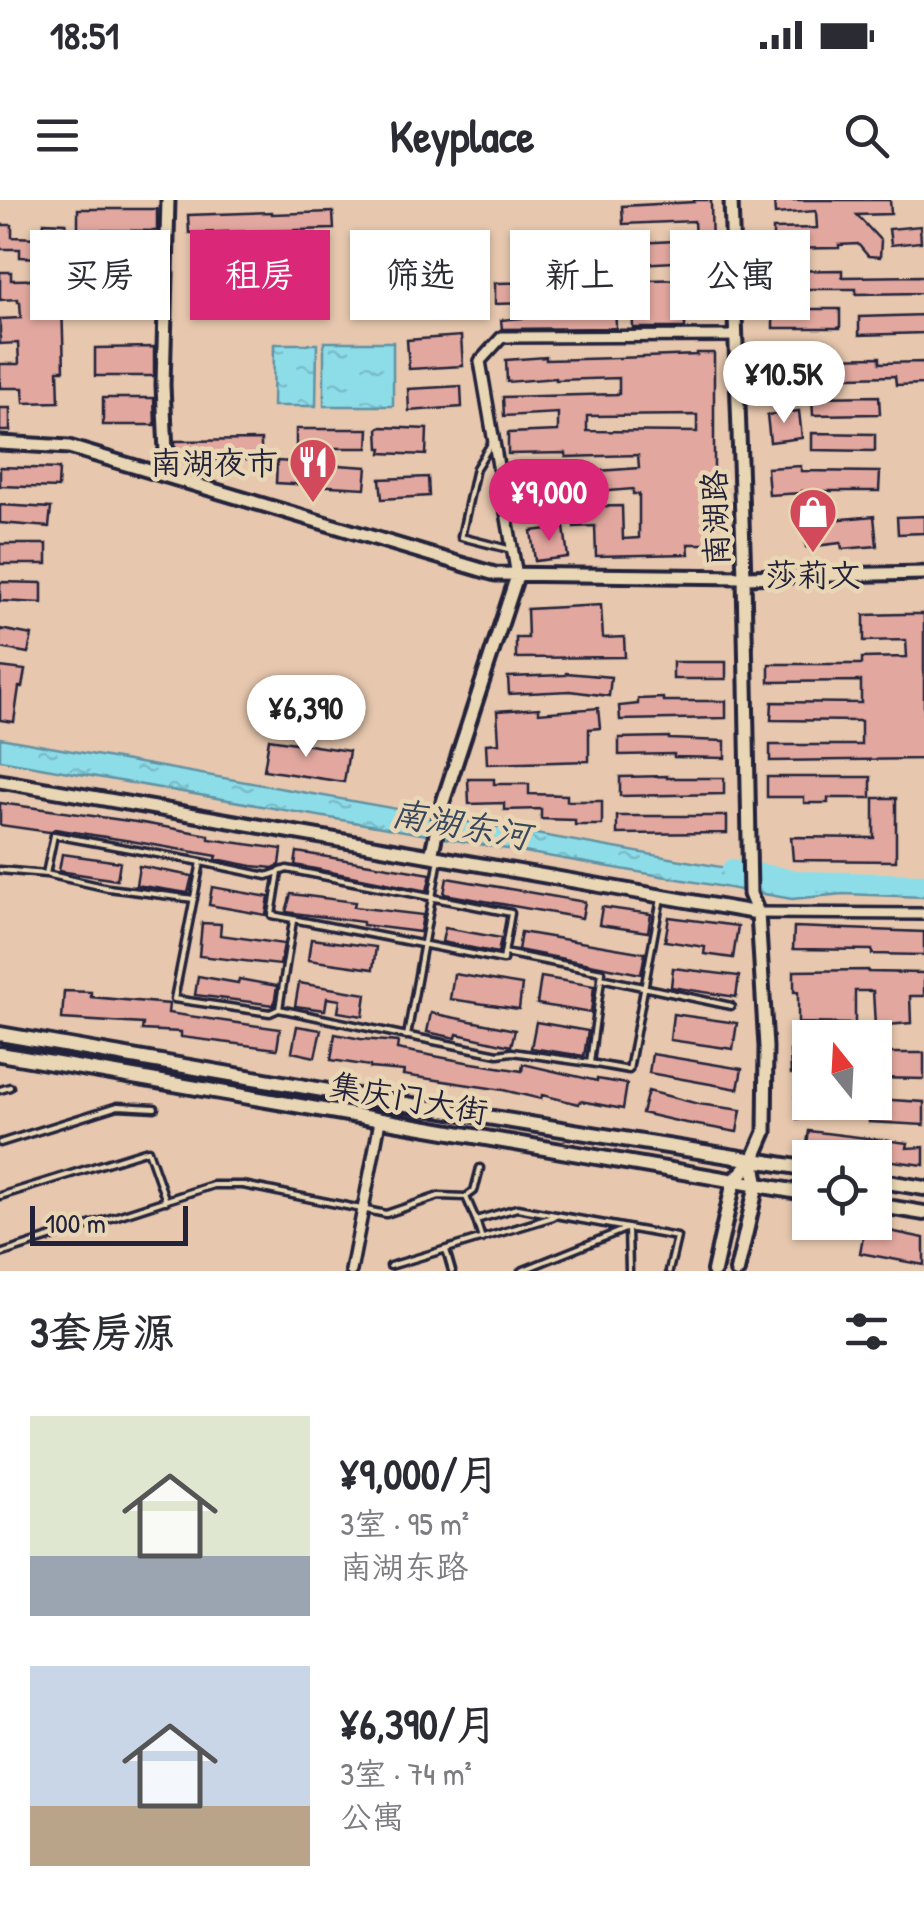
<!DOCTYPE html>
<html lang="zh">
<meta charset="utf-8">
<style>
:root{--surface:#fff;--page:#f2f2f3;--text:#2b2b33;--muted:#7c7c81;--accent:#db2777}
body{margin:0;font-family:"Patrick Hand","LXGW WenKai TC",sans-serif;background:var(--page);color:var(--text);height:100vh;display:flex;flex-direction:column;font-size:38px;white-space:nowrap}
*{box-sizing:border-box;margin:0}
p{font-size:32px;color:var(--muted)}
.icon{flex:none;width:55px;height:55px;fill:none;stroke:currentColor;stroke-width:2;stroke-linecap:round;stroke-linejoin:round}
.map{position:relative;height:1071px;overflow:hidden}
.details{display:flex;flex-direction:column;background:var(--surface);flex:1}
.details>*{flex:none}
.hud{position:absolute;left:30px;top:30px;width:865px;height:90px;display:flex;gap:20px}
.needle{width:65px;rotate:342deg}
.controls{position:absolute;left:792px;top:820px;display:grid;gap:20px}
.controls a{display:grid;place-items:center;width:100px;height:100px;border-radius:0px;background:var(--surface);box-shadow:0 2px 8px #0004;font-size:50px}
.scale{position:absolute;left:30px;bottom:25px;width:158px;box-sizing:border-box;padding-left:10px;border:5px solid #22223b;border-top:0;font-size:28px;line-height:35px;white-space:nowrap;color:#22223b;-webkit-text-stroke:8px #e9d6b4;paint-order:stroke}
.price{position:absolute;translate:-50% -85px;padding:0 22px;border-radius:35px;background:#fff;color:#222;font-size:32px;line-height:65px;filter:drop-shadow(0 2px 5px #0008)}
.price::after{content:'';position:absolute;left:50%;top:60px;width:30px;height:22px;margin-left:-15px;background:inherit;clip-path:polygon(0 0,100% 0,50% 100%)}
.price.active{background:var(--accent);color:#fff}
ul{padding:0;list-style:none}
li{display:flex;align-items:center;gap:30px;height:250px;padding:0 30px}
li span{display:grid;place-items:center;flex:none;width:280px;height:200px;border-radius:0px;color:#555}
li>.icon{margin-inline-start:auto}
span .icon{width:120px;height:120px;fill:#fffc;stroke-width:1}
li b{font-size:42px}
h2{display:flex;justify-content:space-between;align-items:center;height:120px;padding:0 30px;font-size:42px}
.pill{padding:0 35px;border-radius:0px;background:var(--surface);box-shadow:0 2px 8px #0004;font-size:35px;line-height:90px}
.pill.active{background:var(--accent);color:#fff}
.status{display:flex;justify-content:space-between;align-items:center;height:70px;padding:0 50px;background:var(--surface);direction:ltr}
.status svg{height:28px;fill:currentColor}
header{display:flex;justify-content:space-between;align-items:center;height:130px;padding:0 30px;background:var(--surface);font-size:45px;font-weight:800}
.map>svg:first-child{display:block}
</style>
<div class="status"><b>18:51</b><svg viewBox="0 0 49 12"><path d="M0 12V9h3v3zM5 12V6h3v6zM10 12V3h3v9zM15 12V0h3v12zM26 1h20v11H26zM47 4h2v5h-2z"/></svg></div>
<header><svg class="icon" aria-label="menu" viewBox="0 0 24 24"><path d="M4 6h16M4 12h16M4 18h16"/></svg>Keyplace<svg class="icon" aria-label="search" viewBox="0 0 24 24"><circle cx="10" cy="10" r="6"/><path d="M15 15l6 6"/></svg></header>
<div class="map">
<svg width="924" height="1071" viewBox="0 0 924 1071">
<defs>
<pattern id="water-ripples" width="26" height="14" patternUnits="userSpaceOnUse" patternTransform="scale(2.5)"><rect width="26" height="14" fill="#8ddde9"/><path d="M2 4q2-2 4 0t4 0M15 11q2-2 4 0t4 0" fill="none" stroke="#79bdc9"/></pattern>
</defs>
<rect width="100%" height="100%" fill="#e7c8ae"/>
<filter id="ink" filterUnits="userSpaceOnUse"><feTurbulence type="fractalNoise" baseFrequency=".01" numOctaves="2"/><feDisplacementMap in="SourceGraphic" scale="20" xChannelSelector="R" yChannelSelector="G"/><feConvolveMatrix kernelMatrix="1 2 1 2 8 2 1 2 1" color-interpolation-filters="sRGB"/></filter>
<g filter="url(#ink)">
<path fill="url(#water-ripples)" stroke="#6292a3" stroke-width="2.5" d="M324,142H393V206H324Z
M274,144H317L316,206H273Z
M0,538L821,685H924V697L843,694L792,699L0,560Z"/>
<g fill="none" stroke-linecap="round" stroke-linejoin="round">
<path stroke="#8ddde9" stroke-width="20" d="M732,669L803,681L924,684"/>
</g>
<path fill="#e2a89f" stroke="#22223b" stroke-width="2.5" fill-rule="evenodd" d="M694,0H711L713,115H685V128H633L632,99L615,100L616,128L502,129L501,120L563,114V102L495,104V83L695,79L694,61L637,64L636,43L695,40L694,21L623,24L622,6L694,2Z
M774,0H890L891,14L857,15L881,41L880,57L868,56L858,44L839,45V48L773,49V29L817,28L816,11L775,14Z
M78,9H157V31L78,30Z
M272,12V14L333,12L334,29L189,33L188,15Z
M44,22L66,23L64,43L42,41Z
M0,25H12V37L40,38L39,58L20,57V49H0Z
M920,26L921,42L891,45L889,29Z
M467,54L469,113L416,115L411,55Z
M842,70V77L924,76V93L856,94V89H774V71Z
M0,72H11V80L65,79V101H62L64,170H58L59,202L24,203L23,188H0V164H19L18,143L0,144V119L21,118L20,102H18V99L0,100Z
M115,75H157L156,93L115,94Z
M773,109H840V128H773Z
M924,115V133L859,135V117Z
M461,136L463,166L409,169L407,140Z
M154,147V176H95V148Z
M697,153H714V344H688L689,354L596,356L595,326L574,327L573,307L622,306L623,339L639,338V294H633V289L572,294L570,273L639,268L638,255L566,257V253L508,254V233L558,231V213L504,216L503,197L619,194V178L556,180V178L507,182L506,160L546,157V160L618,158L697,155ZM697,215V232L587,231V216Z
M880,157V163L924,162V184L896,185L895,176L802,178V186L765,187V159Z
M461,186L462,207L409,211L408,189Z
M879,196L880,214L813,215L812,197Z
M103,198H154L155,225H103Z
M0,208H10V231H0Z
M799,211L802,238L770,242L767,215Z
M382,227L427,229L426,255L381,253L382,248H379L378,229Z
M296,229H369L368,248H296Z
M812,233L875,234V251L812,250Z
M261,240V259L176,261L175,241Z
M277,261L367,267L365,288L276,283Z
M801,266V271L880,272L879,291H802V293L769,295L767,268Z
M0,267L59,269L58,288L0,286Z
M549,274L554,305L520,310L516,279Z
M428,277L429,296L382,299L380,279Z
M0,305L51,308L49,327L0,323Z
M831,314L832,320L874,316L877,346L842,349L841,343L806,347L802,318Z
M924,316V333L898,334L897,317Z
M564,327L568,357L535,361L531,331Z
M0,344H47V364H0Z
M0,382L42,383V403L0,401Z
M601,405L603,438L624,437L625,457L516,458V438H528L527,409Z
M903,414H924V559L770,561V545H861V521L771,520L772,502L861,503V481L769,482V464H862V458L907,457L906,440L864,441V415Z
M0,429L32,435L28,453L0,448Z
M673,462H726V479H673Z
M0,467L25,470L22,487H19L14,522L0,520Z
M566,473L611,477L609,496L570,491L509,494L508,477L565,475Z
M663,498V501H726V518L620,520L619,506L638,504V499Z
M539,508V513L598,508L600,528L589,529V561L487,564L486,544L499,543L497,511Z
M669,537V539L725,541V558L674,557V554L619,555V538Z
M269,539L349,551L344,582L264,570Z
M667,576V578H724V594L620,596V577Z
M767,577H871V598H828V603H804V597H767Z
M468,579H494V584H529V594L567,595V601H602V625H575V620L541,619V609L504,610V603L469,604Z
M874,598H896V661L793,660L791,637L874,638Z
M0,603L143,623L209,635V639L282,649L280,665L273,668L252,666L216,659L217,656L131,641L55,629L49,632L0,625Z
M617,616H727V633L617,634Z
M297,652L431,674L427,691L295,665Z
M62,654L120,662L117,680L59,671Z
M139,666L192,676L188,693L136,685Z
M447,678L585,702L582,718L444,694Z
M212,687L269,697L266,715L209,705Z
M291,694L355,702L354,707L423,715L420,732L363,725V722L286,712Z
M602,707L651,714L648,732L599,725Z
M669,717L738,726L733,758L704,754L705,747L665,741Z
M202,723L221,724L220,735L284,744L280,765L199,756Z
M794,727L924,732V755L872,754V750L793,749Z
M445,728L501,738L498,753L442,742Z
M521,732L645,753L641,774L518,750Z
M311,739L376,747L373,769L308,760Z
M673,768L739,776L736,797L671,787Z
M868,770V772L924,773V796H910L911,823L875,826L873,791H855V824L798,823V792H794V771Z
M454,774L522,785L519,809L450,799Z
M198,776L238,783L239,779L277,786L274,805L195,795Z
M541,777L594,786L591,813L537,804Z
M299,783L366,794L363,816L338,812L340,800L327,798L325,810L295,806Z
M64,791L91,792V797L169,804L168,813L280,829L277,849L181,837V832L142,830L143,824L62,819Z
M431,813L515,830L511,846L457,834L456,838L427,832Z
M673,814L737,823L733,849L670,840Z
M536,822L588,831L584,856L531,848Z
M297,826L321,830L315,857L292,852Z
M335,834L361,839L398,842L397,849L466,862L522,871L523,864L597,881V879L627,884L623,909L580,901L579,904L542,895L541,899L503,890L403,875L404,871L370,868V866L331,860Z
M810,849V873L791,874L790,851Z
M875,853H924V879L875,878Z
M652,854L742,869L738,889L649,873Z
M648,891L699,904L741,910L737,932L681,922L642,913Z
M810,896V902H875V899L924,902V925L869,922L870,913L797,919L795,897Z
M809,931L908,943L907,948L924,947V965L806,950Z
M865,1026L924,1038V1065L860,1053Z"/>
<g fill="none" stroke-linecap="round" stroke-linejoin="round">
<g stroke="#22223b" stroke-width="11">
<path id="service" d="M491,244L476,268L461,337L512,350
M0,670L46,674
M279,672L272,715L503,760L511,713L287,669L267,676L201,662L174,799L270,813L279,809L407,836C418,777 428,718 439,659
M194,699L108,688L46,674L54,635L201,662
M601,778L731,806
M279,809L293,721
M409,836L498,854L512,852L590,863L602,772L504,753
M590,863L629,870L661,698
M0,890L10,887
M0,943L118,906L155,908
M0,996L148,950L166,1001
M466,997L474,991L480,968
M476,1020L482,1039
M446,1050L452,1071
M0,1054L213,985H243L386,1014L439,996L466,997L476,1020L517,1008L677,1037L669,1071
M390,1066L553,1017
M521,1071L628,1028L629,1071"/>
</g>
<g stroke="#22223b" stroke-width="16">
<path id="minor" d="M517,376L480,161L502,137L736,136
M758,713L924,714
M351,1071L380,921"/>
</g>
<g stroke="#22223b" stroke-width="19">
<path id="tertiary" d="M731,0L744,377L750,694L758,713L766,847L765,932L753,960
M0,243L69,247L495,374L744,377L924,373
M167,275L163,185L168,0
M0,581L758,713
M431,656L443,602L517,376"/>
</g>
<g stroke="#22223b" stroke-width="20">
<path id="secondary" d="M0,834L369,898L810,969
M0,854L810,994
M875,980L924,988
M875,1005L924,1013
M714,1071L734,981L753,960
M737,1071L757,984L753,960"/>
</g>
<use href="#service" stroke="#e9d6b4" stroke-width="4"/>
<use href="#minor" stroke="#e9d6b4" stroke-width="9"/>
<use href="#tertiary" stroke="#e9d6b4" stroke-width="11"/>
<use href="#secondary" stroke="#e9d6b4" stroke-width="12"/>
</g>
</g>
<defs>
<g id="restaurant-pin" transform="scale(2.5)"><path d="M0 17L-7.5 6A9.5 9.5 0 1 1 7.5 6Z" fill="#d1495b" stroke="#e9d6b4"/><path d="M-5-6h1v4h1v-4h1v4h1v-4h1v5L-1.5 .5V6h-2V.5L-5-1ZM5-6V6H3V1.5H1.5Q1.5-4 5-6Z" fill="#fff"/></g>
<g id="shop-pin" transform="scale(2.5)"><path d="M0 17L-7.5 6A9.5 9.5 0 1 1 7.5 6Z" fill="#d1495b" stroke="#e9d6b4"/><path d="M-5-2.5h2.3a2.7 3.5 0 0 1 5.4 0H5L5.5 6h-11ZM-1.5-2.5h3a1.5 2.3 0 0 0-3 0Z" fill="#fff"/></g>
</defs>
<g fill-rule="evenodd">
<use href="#restaurant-pin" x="313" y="262"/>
<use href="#shop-pin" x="813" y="312"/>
</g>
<g text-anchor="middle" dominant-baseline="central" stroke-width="9" stroke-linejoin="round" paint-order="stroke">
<g font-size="32" fill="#22223b" stroke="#e9d6b4" text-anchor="end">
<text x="278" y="262">南湖夜市</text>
<text x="813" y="374" text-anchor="middle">莎莉文</text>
</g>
<g font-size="32" fill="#22223b" stroke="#e9d6b4">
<text transform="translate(715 318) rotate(-92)">南湖路</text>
<text transform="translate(409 898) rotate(10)">集庆门大街</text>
</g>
<g font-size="35" font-style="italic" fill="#37475e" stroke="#e9d6b4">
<text transform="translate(461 624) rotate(10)">南湖东河</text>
</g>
</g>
</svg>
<div class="controls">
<a><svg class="needle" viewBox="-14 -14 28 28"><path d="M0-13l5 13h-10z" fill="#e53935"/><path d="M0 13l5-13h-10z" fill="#7c7c81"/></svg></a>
<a><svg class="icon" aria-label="locate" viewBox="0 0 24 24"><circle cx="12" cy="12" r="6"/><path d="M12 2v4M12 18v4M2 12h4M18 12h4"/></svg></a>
</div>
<div class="scale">100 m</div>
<b class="price" style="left:784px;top:226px">¥10.5K</b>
<b class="price active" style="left:549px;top:344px">¥9,000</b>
<b class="price" style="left:306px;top:560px">¥6,390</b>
<div class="hud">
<a class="pill">买房</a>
<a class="pill active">租房</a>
<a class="pill">筛选</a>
<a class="pill">新上</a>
<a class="pill">公寓</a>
</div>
</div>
<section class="details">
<h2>3套房源<svg class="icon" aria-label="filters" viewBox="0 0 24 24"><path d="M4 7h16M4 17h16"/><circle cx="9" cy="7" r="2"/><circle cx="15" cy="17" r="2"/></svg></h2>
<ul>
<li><span style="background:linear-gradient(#dfe7d0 70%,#9aa5b1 0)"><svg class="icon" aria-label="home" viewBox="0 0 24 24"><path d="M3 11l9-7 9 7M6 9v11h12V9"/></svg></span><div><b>¥9,000/月</b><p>3室 · 95 m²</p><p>南湖东路</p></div></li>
<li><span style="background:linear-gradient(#c9d6e8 70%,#b9a48a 0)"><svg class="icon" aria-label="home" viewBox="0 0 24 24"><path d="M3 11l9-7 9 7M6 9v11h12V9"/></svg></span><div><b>¥6,390/月</b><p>3室 · 74 m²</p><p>公寓</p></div></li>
</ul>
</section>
